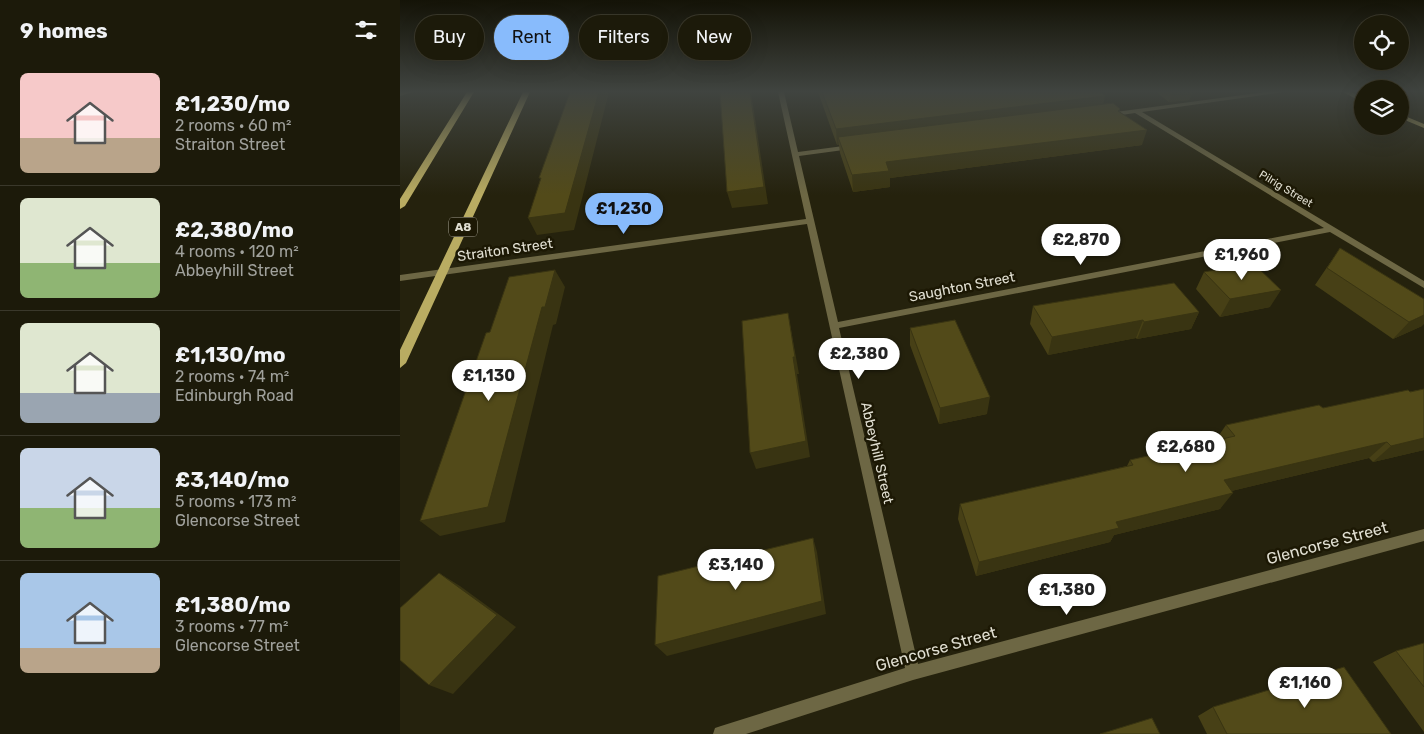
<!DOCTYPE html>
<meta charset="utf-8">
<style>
:root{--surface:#1c1a0a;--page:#252313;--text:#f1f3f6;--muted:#a0a19c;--line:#3a382b;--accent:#88bbfc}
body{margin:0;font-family:Rubik,sans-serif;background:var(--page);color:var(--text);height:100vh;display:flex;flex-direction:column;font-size:19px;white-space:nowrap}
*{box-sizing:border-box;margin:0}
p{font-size:16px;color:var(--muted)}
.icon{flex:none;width:28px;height:28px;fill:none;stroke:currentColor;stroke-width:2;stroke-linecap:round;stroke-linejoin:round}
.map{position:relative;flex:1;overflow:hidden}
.details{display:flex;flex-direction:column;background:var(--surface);width:400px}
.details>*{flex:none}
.guide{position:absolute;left:15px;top:15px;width:475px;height:45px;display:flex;gap:10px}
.controls{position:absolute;left:954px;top:15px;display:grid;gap:10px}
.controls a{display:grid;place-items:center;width:55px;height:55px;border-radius:50%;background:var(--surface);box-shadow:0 5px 20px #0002,0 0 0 1px var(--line);font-size:25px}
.price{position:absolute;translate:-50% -42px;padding:0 11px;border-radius:18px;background:#fff;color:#222;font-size:16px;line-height:32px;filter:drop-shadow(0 1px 2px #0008)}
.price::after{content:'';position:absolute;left:50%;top:30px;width:15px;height:11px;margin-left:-8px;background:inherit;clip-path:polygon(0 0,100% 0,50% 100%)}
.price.on{background:var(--accent);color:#111}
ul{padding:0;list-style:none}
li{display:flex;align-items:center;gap:15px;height:125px;padding:0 20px}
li+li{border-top:1px solid var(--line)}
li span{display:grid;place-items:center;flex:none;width:140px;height:100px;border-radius:8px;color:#555}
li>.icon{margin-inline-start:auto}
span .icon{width:60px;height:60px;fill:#fffc;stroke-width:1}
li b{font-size:21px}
h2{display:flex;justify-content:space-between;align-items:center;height:60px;padding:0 20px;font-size:21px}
.tag{padding:0 18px;border-radius:22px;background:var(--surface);box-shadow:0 5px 20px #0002,0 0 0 1px var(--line);font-size:18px;line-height:45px}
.tag.on{background:var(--accent);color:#111}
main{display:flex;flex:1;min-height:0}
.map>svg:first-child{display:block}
</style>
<main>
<section class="details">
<h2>9 homes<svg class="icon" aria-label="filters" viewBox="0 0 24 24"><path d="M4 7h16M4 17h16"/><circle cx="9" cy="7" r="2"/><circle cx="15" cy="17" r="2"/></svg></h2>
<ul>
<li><span style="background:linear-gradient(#f6c9c9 65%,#b9a48a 0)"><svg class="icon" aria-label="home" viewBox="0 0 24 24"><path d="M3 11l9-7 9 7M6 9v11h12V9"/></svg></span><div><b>£1,230/mo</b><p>2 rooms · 60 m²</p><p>Straiton Street</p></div></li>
<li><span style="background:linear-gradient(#dfe7d0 65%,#8fb573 0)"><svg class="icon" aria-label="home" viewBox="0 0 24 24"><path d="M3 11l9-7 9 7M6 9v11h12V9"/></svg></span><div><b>£2,380/mo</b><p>4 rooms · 120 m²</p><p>Abbeyhill Street</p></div></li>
<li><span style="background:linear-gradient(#dfe7d0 70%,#9aa5b1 0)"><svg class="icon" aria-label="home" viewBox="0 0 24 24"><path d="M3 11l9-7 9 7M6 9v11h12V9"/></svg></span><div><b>£1,130/mo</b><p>2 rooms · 74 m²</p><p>Edinburgh Road</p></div></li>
<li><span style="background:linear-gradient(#c9d6e8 60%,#8fb573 0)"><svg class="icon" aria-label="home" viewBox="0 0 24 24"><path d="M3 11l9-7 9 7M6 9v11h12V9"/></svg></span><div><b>£3,140/mo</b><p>5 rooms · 173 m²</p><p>Glencorse Street</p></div></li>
<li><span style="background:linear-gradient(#a9c7e8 75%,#b9a48a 0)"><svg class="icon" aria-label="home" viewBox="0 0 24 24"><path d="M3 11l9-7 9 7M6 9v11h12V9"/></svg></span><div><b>£1,380/mo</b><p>3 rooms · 77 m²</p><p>Glencorse Street</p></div></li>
</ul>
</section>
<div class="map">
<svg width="1024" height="734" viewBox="0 0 1024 734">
<rect width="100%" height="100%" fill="#25220d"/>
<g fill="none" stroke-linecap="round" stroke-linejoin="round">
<path fill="#6d6744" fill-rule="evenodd" d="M0,92H14L0,96Z
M378,92H384L398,152L451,145L454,147L451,149L399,156L438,322L924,228L735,113L708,117L705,115L708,113L865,92H884L742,112L1024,281V288L930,232L439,328L518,664L1024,529V541L513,680L346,734H313L315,728L321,726L505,668L407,224L0,281V275L406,219Z"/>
<path fill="#988e55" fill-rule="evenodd" d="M943,92H951L962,98V102Z
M1000,114L1024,124V128L1000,118Z"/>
<path fill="#b9ac62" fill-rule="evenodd" d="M67,92H74L5,206L0,209V199Z
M123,92H130L6,363L0,368V350Z"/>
</g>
<path fill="#474016" d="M418,92H701L703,104L720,109L719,112L742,145L490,178V187L453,192L440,153L439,145H437Z
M756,92H793L789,100L769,102Z
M940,248L1022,326L993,339L915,285Z
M804,272L870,307L820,317L796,289Z
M633,306L799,312L791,329L737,339L736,338L648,355L630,324Z
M510,328L587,414L539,424L510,345Z
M1024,389V450L973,462L969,458L831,491L820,509L714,535L710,542L576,576L558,519L560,504L727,466L730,460L815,441L826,425L923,408Z
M1024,643V732L973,662L996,651Z
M813,707L991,734H807L798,716Z"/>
<path fill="#393412" d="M199,92H209L174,230L137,235L128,218Z
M350,92H351L368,204L332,208L327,192Z
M772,92H793L789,100L769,102Z
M705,96L702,111L438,137L439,145H437L436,129Z
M747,130L742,145L490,178V187L453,192L452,175L486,162Z
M155,270L165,287L156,324L153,325L105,522L40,536L20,521Z
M881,290L870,307L820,317L830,299Z
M799,312L791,329L737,339L744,322Z
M388,313L399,374H397L410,457L356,469L350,453L393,357Z
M1024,315V324L1022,326L993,339L1009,322Z
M743,320L736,338L648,355L652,337Z
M590,397L587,414L539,424L540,408Z
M1024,438V450L973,462L991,446Z
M987,442L969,458L811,496L824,480Z
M833,493L820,509L714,535L710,542L576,576L579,562L716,522Z
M413,538L417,552L426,614L267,656L255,645Z
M39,573L60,586L116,627L53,694L29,685Z"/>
<path fill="#524a19" stroke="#393412" d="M170,92H199L165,213L128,218L141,178H139Z
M320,92H350L364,187L327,192Z
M422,92H701L705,96L436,129Z
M713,103L720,109L718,111L747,130L486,162L489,171L452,175L438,137Z
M940,248L1024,299V315L1009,322L927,268Z
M853,263L881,290L830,299L804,272Z
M155,270L145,307H142L88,507L20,521L86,333L90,332L109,277Z
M774,283L799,312L744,322L743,320L652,337L633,306Z
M388,313L395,357H393L406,441L350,453L342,321Z
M555,320L590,397L540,408L510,328Z
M1024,389V438L991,446L987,442L824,480L833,493L716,522L719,528L579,562L560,504L733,465L730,460L835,436L826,425L919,405L923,408L1008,390L1010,392Z
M413,538L422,601L255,645L258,576Z
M39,573L97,615L29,685L0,660V608Z
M1024,643V687L996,651Z
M944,667L991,734H827L813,707Z
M752,718L760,734H700Z"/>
<linearGradient id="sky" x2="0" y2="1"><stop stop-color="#141307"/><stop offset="0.47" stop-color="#404440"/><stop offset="1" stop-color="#404440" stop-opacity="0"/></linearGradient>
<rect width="1024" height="195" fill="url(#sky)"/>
<g text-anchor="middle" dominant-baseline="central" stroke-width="5" stroke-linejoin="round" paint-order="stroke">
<g font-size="11" fill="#e1dfd2" stroke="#1c1804">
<text transform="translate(886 189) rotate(31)">Pilrig Street</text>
</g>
<rect fill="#1c1804" stroke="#a6a394" stroke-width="1" x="49" y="217.5" width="28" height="19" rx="4"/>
<g font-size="12" font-weight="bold" fill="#e1dfd2">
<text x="63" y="227">A8</text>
</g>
<g font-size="14" fill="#e1dfd2" stroke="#1c1804">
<text transform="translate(105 250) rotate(-8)">Straiton Street</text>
<text transform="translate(562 287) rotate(-11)">Saughton Street</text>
<text transform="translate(477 453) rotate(77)">Abbeyhill Street</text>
</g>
<g font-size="16" fill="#e1dfd2" stroke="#1c1804">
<text transform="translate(927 543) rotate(-15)">Glencorse Street</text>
<text transform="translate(536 649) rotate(-16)">Glencorse Street</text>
</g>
</g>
</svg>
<div class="controls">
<a><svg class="icon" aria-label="locate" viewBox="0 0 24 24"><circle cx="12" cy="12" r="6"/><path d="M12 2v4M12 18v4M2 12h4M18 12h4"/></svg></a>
<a><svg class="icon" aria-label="layers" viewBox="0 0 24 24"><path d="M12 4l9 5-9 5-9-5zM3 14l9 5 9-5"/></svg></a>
</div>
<b class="price on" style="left:224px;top:235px">£1,230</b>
<b class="price" style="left:681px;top:266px">£2,870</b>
<b class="price" style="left:842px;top:281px">£1,960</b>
<b class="price" style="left:459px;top:380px">£2,380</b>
<b class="price" style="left:89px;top:402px">£1,130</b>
<b class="price" style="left:786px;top:473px">£2,680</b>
<b class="price" style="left:336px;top:591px">£3,140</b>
<b class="price" style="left:667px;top:616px">£1,380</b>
<b class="price" style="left:905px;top:709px">£1,160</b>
<div class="guide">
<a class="tag">Buy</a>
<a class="tag on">Rent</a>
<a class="tag">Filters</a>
<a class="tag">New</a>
</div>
</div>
</main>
